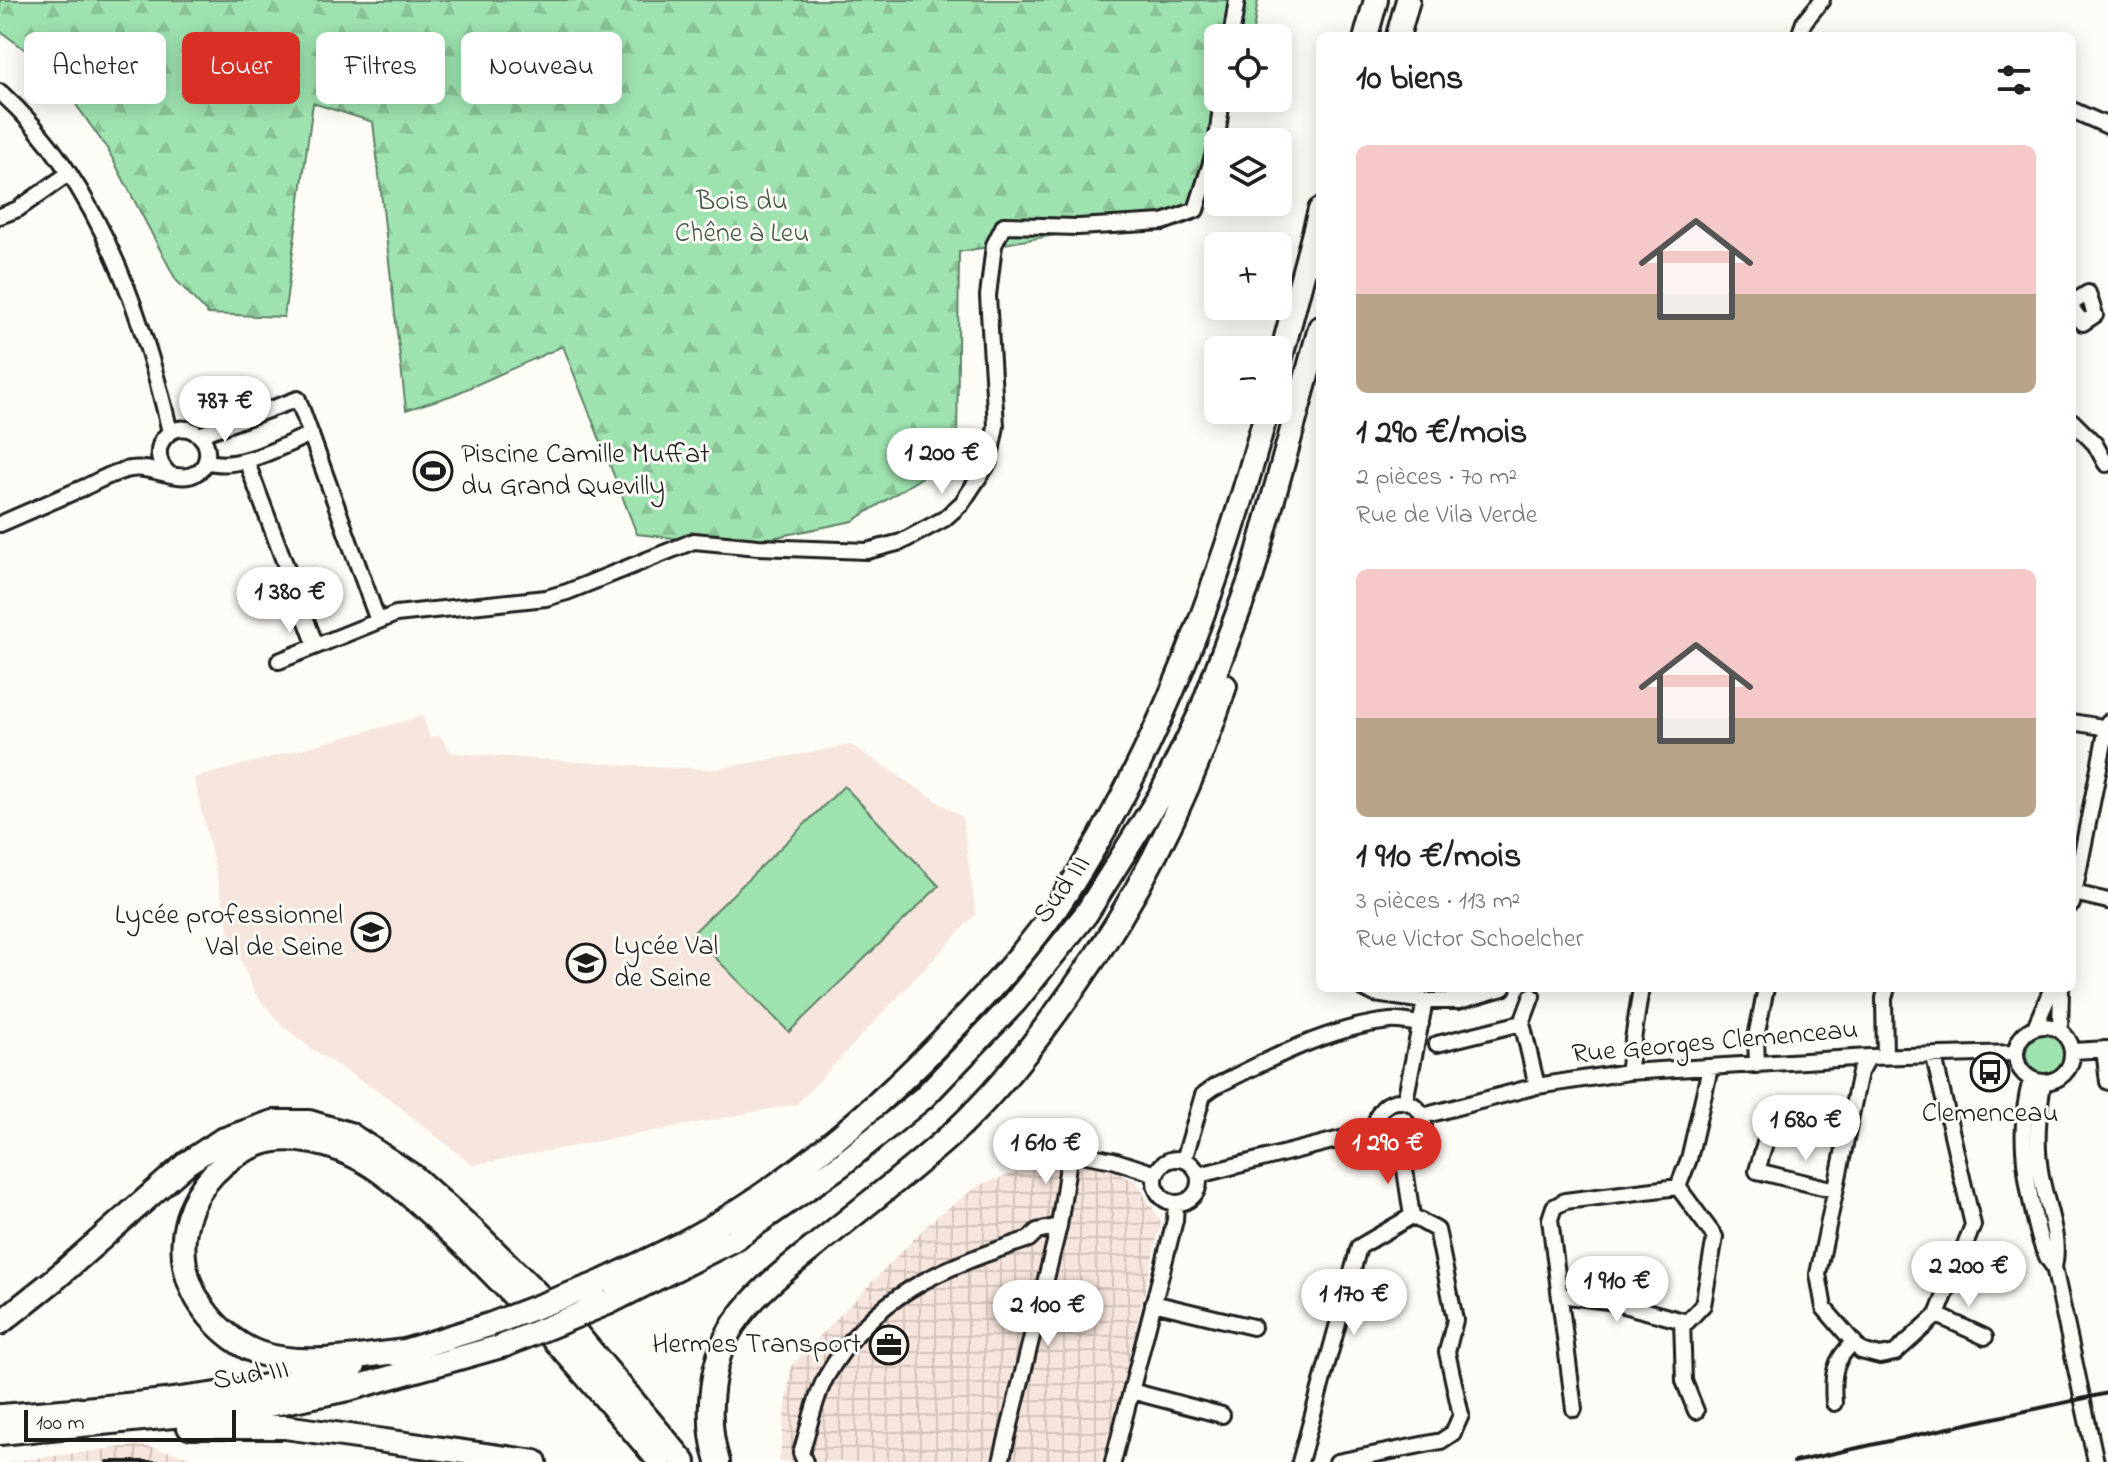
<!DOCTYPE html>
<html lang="fr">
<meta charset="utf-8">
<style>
:root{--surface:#fff;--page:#f6f6f6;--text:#222;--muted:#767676;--accent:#d93025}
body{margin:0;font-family:"Indie Flower",sans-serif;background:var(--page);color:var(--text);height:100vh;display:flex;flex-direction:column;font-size:30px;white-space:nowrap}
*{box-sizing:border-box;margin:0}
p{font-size:26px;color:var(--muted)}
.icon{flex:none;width:44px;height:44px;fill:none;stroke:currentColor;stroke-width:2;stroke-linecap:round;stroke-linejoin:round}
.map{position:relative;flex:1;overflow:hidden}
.sheet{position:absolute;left:1316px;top:32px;width:760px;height:960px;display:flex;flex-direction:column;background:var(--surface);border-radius:12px;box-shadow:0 4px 20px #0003}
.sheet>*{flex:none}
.guide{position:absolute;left:24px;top:32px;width:760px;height:72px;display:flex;gap:16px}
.controls{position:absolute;left:1204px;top:24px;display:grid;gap:16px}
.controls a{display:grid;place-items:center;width:88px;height:88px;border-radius:12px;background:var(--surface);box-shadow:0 4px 20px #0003;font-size:40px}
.scale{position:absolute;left:24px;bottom:20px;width:212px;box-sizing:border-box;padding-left:8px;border:4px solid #1c1c1c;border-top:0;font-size:22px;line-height:28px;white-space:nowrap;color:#1c1c1c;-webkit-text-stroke:6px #fdfcf7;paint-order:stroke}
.price{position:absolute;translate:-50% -68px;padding:0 18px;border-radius:28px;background:#fff;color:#222;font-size:26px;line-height:52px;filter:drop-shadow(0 2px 4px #0008)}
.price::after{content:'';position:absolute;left:50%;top:48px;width:24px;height:18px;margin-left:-12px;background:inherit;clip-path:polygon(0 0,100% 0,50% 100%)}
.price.active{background:var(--accent);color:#fff}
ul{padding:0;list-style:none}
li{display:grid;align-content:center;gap:16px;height:424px;padding:0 40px}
li span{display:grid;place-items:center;height:248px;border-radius:12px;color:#555}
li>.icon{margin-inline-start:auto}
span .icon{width:144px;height:144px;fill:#fffc;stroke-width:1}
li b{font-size:34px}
h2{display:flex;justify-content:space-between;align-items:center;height:96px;padding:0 40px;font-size:34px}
.chip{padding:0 28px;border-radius:12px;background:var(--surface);box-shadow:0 4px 20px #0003;font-size:28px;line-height:72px}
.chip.active{background:var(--accent);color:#fff}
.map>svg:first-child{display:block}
</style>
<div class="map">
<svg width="2108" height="1462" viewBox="0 0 2108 1462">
<defs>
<pattern id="industrial-grid" width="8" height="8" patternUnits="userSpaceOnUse" patternTransform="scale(2)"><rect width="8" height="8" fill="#f6e5dc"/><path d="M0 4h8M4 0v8" fill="none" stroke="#d2c4bc"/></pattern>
<pattern id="forest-firs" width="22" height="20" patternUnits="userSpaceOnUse" patternTransform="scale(2)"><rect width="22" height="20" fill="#9ee3af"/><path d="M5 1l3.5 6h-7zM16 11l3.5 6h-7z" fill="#88c296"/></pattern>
</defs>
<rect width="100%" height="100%" fill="#fdfcf7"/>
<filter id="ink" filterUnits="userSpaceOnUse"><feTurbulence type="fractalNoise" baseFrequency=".0125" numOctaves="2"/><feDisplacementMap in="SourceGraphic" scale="16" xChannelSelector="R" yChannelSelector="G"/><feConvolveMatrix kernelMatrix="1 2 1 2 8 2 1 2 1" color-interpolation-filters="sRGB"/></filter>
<g filter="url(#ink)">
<path fill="#f6e5dc" d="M423,716L430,738L440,736L452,753L649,767L716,769L851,745L962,817L976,914L797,1104L472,1165L390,1099L313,1050L281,1025L254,992L230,934L194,778Z"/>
<path fill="url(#industrial-grid)" d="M1095,1164L1136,1181L1161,1222L1104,1462H779L791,1366L930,1222L979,1185L1039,1165Z
M139,1445L214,1462H7Z"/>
<path fill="#9ee3af" stroke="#5d8066" stroke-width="2" d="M844,786L939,886L789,1032L692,934Z
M2026 1054a19 19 0 1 1 38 0a19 19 0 1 1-38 0Z"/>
<path fill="url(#forest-firs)" stroke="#5d8066" stroke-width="2" d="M0,0H1258L1252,38H1218V98H1232L1192,211L959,252L957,455L853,521L737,545L637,534L563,346L453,395L406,410L373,122L313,103L284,317L208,314L176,280L108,150L51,69L0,31Z"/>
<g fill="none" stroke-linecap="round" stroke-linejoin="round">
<g stroke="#1c1c1c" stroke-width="20">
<path id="minor" d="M1799,36L1804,22L1822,0
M1231,38L1237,0
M0,92C94,175 143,313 170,432
M2072,110L2108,126
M0,216L18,209L68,174
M2072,303L2088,293L2095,315L2083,323L2072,309
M2072,421L2095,444L2106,464
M199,435L298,399L378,621
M246,460L316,646
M206,461C238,472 281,446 311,434
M0,524C28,512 57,499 85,487C100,480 115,471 131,469C153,465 179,484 196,473C209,466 211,446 200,436C177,413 142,447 168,473
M279,661L396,614L546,598L567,592L694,541L758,547L867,551L901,542L944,519L962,503L989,462L996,426L988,296L994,245L1004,225L1078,227L1163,222L1196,210L1216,147L1222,98
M2072,722L2108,728
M2074,893L2108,901
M2072,904L2108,722
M1363,988L1375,994L1425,1001
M1522,1023L1532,996
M2016 1054a28 28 0 1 1 56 0a28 28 0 1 1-56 0Z
M2035,1027L2052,988
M2060,1031L2061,988
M1437,1044L1522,1023L1537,1086
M2104,1049L2108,1082
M2073,1051L2108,1049
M1869,1057L1860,1072L1818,1274L1824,1308L1861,1351L1880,1356L1895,1353L1937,1315L1973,1225L1934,1057
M1885,1057L1884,998L1887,988
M1757,1065L1756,1037L1766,988
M1628,1072L1641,988
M2031,1080C2018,1125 2024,1170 2034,1215C2039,1235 2041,1251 2054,1267
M2043,1083C2038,1114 2035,1144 2041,1176C2046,1205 2061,1237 2054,1267L2096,1462
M1376 1125a24 24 0 1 1 48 0a24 24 0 1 1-48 0Z
M1405,1101L1425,1001H1459L1503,988
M1423,1116L1537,1086L1628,1072L1869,1057L2016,1053
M1765,1143L1757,1171L1835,1190
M1402,1150L1412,1216
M1155 1181a22 22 0 1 1 44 0a22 22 0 1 1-44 0Z
M1184,1160L1203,1095L1214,1087C1267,1060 1330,1027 1390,1021C1400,1020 1411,1023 1421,1024
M1199,1175L1376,1130
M1560,1295L1608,1301L1687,1322L1703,1305L1715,1237L1678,1187
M1153,1303L1253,1327
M1937,1315L1985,1337
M1682,1321L1684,1381L1696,1411
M1131,1391L1222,1415
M1834,1403C1832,1377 1833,1360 1854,1342
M1574,1409L1550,1219L1554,1207L1565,1201L1678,1187L1689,1159L1710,1068
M805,1462L801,1453C809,1429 814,1399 826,1377C874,1293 942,1268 1029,1239L1037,1231L1059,1226
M1001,1462L1059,1226L1070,1152L1113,1160L1156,1174
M1113,1462L1175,1220L1176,1204
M1300,1462L1359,1247L1412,1216
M1337,1462L1441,1441L1453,1433L1461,1415L1447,1352L1455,1320L1439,1239L1437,1230L1412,1216"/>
</g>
<g stroke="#1c1c1c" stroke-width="28">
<path id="highway" d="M1366,36L1376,0
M1398,36L1408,0
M1278,368L1320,210
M597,1284C626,1270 656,1257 685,1242C789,1186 877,1109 958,1024C993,987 1030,947 1059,904C1158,755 1221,582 1267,410
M610,1302L733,1240L841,1165L923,1098L1015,1002L1086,914L1161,794L1200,714L1252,575L1320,328
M0,1323L54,1280L187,1163L222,1140L273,1122H309L349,1134L413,1176L474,1231L572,1328L684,1462
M406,1351C361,1355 307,1368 262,1354C242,1348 222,1332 209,1316C159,1256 186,1171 259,1144C291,1132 335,1145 364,1161C391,1176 429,1213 452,1234C528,1305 593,1384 660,1462
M395,1354L489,1325
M0,1416C114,1407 245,1397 354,1366
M189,1427H285L535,1462
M0,1433L254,1408L349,1389L505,1345
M718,1462C704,1418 710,1354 739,1317C759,1290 788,1268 814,1247C858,1211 903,1177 945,1140C986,1104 1021,1061 1053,1017C1129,916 1187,806 1225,686"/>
</g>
<use href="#minor" stroke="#fdfcf7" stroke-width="14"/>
<use href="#highway" stroke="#fdfcf7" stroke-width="22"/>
<path stroke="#1c1c1c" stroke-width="4" d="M107,1462H221
M1794,1462L2108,1393"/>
<g stroke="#1c1c1c" stroke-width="28" stroke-linecap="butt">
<path id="highway-bridge" d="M489,1325L597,1284
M505,1345L610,1302"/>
</g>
<use href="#highway-bridge" stroke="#fdfcf7" stroke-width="22"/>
</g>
</g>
<defs>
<g id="stadium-ring" transform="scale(2)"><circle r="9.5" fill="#fdfcf7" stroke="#1c1c1c" stroke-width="1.5"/><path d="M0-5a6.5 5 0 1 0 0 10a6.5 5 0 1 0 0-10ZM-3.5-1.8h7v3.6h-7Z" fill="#1c1c1c"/></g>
<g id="school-ring" transform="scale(2)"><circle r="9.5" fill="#fdfcf7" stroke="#1c1c1c" stroke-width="1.5"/><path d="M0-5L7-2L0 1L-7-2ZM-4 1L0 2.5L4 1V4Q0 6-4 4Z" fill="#1c1c1c"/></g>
<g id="bus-ring" transform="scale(2)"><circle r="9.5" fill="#fdfcf7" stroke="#1c1c1c" stroke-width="1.5"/><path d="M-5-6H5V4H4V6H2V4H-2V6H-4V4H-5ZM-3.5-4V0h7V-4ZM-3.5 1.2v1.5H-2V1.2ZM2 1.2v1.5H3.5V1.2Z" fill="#1c1c1c"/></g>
<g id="office-ring" transform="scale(2)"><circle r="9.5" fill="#fdfcf7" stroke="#1c1c1c" stroke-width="1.5"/><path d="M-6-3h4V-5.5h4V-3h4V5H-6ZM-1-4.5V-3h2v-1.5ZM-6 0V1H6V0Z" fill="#1c1c1c"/></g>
</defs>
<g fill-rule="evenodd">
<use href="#stadium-ring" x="433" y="471"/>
<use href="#school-ring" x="371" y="932"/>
<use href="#school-ring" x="586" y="963"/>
<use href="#bus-ring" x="1990" y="1072"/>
<use href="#office-ring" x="889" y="1345"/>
</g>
<g text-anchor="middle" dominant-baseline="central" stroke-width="6" stroke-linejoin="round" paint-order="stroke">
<g font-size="28" fill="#435848" stroke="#fdfcf7">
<text x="742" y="202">Bois du<tspan x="742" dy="32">Chêne à Leu</tspan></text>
</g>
<g font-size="28" fill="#1c1c1c" stroke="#fdfcf7" text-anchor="start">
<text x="461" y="455">Piscine Camille Muffat<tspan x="461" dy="32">du Grand Quevilly</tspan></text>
<text x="343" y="916" text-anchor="end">Lycée professionnel<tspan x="343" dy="32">Val de Seine</tspan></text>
<text x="614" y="947">Lycée Val<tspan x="614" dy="32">de Seine</tspan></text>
<text x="1990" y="1114" text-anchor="middle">Clemenceau</text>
<text x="861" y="1345" text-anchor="end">Hermes Transport</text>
</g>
<g font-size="28" fill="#1c1c1c" stroke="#fdfcf7">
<text transform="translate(1063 890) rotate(-54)">Sud III</text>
<text transform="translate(1715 1043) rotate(-5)">Rue Georges Clemenceau</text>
<text transform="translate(251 1376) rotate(-9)">Sud III</text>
</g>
</g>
</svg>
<div class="controls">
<a><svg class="icon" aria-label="locate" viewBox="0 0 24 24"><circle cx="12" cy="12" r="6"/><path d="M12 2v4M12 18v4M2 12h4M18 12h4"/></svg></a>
<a><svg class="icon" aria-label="layers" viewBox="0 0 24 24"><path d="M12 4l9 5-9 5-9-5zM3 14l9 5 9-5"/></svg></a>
<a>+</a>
<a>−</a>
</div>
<div class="scale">100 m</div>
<b class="price" style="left:225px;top:444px">787 €</b>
<b class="price" style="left:942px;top:496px">1 200 €</b>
<b class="price" style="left:290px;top:635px">1 380 €</b>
<b class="price" style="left:1806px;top:1163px">1 680 €</b>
<b class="price" style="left:1046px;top:1186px">1 610 €</b>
<b class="price active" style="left:1388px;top:1186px">1 290 €</b>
<b class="price" style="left:1969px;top:1309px">2 200 €</b>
<b class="price" style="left:1617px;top:1324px">1 910 €</b>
<b class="price" style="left:1354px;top:1337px">1 170 €</b>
<b class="price" style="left:1048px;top:1348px">2 100 €</b>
<div class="guide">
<a class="chip">Acheter</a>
<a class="chip active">Louer</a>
<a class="chip">Filtres</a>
<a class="chip">Nouveau</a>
</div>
<section class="sheet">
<h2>10 biens<svg class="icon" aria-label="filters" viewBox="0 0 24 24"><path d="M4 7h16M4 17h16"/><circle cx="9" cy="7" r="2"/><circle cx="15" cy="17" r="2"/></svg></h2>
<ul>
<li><span style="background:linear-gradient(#f6c9c9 60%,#b9a48a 0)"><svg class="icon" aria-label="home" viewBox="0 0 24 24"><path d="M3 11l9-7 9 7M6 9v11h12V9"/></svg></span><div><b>1 290 €/mois</b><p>2 pièces · 70 m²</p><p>Rue de Vila Verde</p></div></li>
<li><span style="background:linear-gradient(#f6c9c9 60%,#b9a48a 0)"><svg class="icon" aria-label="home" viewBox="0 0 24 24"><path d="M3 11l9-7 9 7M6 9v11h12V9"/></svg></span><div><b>1 910 €/mois</b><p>3 pièces · 113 m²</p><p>Rue Victor Schoelcher</p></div></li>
</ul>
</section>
</div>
